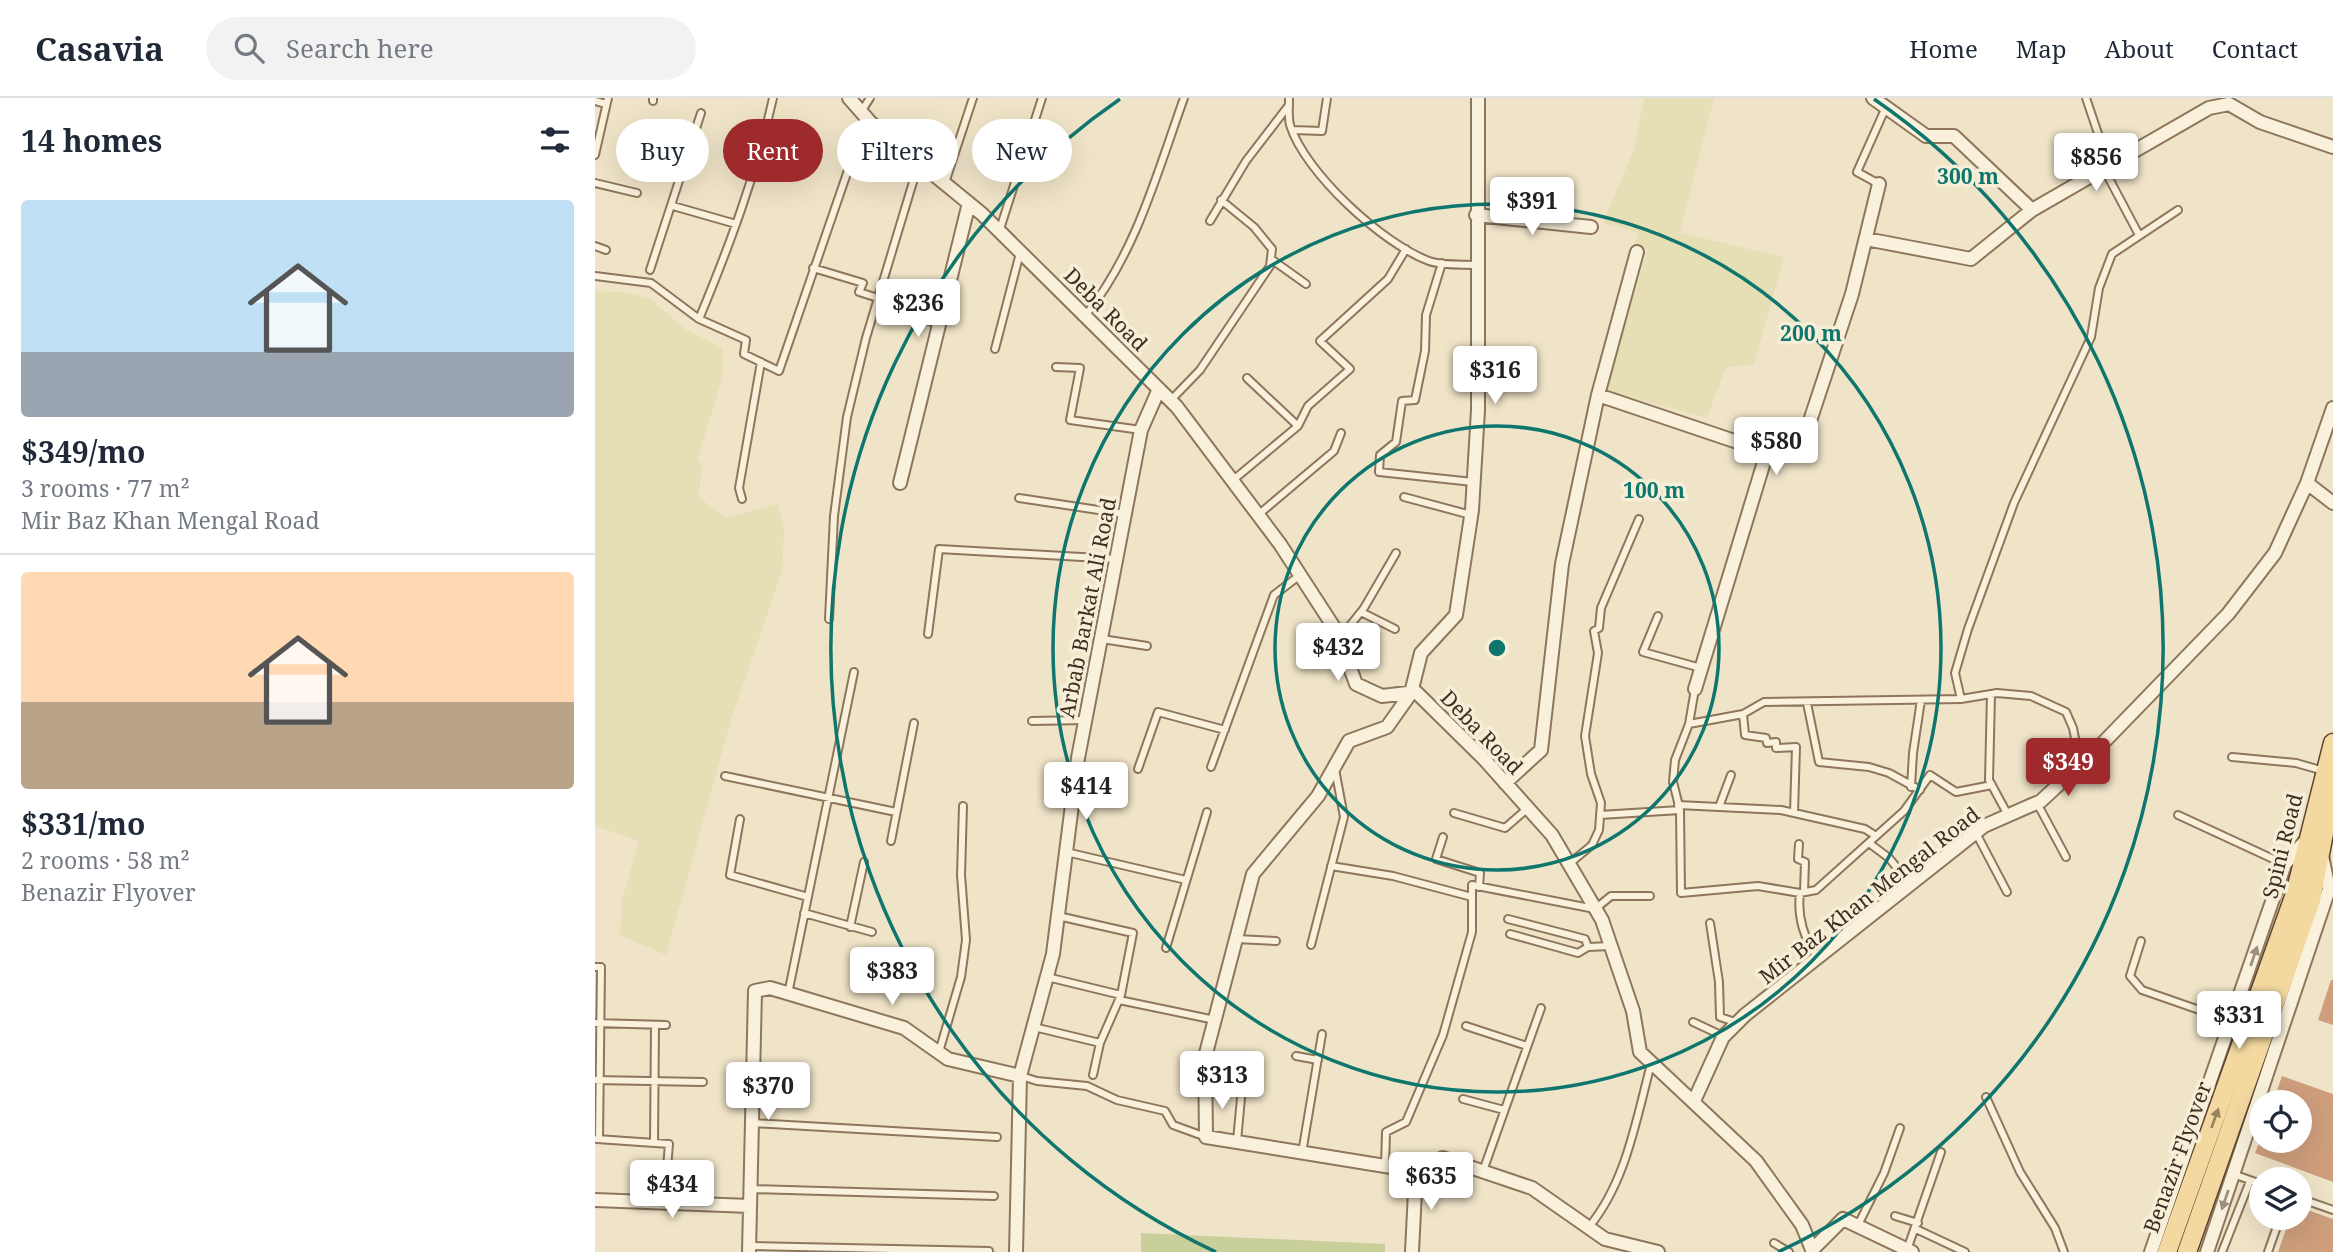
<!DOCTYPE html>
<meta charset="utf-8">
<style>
:root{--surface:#fff;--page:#f2f2f3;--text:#1f2937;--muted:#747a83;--line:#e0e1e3;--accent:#9e2a2b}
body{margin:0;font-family:"Noto Serif",serif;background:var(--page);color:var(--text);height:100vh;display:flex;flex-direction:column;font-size:26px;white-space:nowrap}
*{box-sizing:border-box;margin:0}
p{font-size:23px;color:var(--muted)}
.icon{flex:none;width:38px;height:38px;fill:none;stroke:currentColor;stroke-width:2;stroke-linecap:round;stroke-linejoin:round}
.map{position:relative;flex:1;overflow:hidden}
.sheet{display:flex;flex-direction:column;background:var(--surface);width:595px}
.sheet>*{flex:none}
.top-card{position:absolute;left:21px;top:21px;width:665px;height:63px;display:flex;gap:14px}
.tools{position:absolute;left:1654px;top:992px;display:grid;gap:14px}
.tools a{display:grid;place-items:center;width:63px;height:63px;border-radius:50%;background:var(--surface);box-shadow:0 7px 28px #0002;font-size:35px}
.price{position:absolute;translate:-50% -60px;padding:0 16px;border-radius:7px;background:#fff;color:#222;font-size:23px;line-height:46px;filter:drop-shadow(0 2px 4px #0008)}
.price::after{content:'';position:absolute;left:50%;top:42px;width:21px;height:16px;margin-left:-10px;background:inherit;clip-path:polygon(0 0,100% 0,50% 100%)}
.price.selected{background:var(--accent);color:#fff}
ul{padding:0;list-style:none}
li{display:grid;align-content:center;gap:14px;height:371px;padding:0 21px}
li+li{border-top:2px solid var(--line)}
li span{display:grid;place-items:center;height:217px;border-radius:7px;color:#555}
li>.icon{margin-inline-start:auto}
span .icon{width:126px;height:126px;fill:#fffc;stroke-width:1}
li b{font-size:30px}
h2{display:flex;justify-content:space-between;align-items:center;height:84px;padding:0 21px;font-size:30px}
.tag{padding:0 24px;border-radius:32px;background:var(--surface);box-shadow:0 7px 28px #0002;font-size:24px;line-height:63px}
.tag.selected{background:var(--accent);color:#fff}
header{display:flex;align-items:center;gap:42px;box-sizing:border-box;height:98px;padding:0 35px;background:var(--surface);border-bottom:2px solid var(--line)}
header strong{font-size:33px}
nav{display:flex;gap:38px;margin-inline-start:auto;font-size:24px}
.search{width:490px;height:63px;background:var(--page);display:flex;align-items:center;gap:18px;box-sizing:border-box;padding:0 24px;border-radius:38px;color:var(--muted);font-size:26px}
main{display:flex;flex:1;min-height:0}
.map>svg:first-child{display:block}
</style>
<header>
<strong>Casavia</strong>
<div class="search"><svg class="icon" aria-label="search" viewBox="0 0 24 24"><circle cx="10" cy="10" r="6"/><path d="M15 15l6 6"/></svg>Search here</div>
<nav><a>Home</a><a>Map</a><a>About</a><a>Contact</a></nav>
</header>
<main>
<section class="sheet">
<h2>14 homes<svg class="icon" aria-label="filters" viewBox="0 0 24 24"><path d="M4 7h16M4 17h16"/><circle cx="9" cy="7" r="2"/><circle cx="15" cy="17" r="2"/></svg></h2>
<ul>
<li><span style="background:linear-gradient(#bfe0f5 70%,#9aa5b1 0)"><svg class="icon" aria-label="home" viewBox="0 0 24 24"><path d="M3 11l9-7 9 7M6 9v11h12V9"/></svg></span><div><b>$349/mo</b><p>3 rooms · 77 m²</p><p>Mir Baz Khan Mengal Road</p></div></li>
<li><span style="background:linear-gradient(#ffd9b3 60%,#b9a48a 0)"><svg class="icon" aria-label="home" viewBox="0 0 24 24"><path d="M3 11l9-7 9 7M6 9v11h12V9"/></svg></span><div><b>$331/mo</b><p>2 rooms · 58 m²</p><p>Benazir Flyover</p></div></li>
</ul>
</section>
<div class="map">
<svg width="1738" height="1154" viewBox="0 0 1738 1154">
<rect width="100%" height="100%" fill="#f0e4c8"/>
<path fill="#e6deb5" d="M1049,0H1119L1085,135L1189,159L1159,267L1131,269L1112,320L1010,292L1053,151L1039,146L1043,134L1008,125L1039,51Z
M0,193L26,194L54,200L91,232L128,250L127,281L103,359L107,369L103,399L131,420L183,406L189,433L187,473L136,622L71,857L25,837L27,802L44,743L0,728Z"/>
<path fill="#c9cf9b" d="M546,1135L790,1146V1154H546Z"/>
<path fill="#cf9f7d" d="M1736,882H1738V927L1723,922Z
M1687,978L1738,996V1084L1660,1055L1665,1043H1704V1004H1678Z
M1704,1109L1738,1121V1154H1683L1695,1120H1704Z"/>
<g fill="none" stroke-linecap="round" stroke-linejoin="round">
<g stroke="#8d765c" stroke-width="10">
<path id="service" d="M694,0C694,8 693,19 695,27C710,75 788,146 834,163C848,168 868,166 883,167
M1491,0L1514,68
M0,3L11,6
M58,3V0
M266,14L275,0
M698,32L727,33L732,0
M0,57L13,0
M1509,71L1544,137
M0,85L42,95
M350,85L378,0
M1284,86L1262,74L1291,9
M78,108L141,126
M615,123L651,63L694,7
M405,131L447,0
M0,148L11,152
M676,161L711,186
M847,165L831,217L830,253L820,302L807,303L801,344L785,357L784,374L878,384
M218,170L268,185L264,194L299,205L297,212L344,226
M55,172L106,15
M0,178L56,185L104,221L151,242L149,256L184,273L271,20
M490,218C541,155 562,75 589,0
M104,221C134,149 161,77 178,0
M400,251L425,155
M461,269L485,270L475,322L546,332
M652,280L703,328
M576,302L605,272L675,168L677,151L659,129L626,102
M637,383L703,328L713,308L755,271L725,243L793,181L811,151
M809,399L876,417
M424,400L530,416
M147,401L144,390L166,264
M663,417L739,353L746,335
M766,514L800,531
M1063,518L1048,554L1106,570
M234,521L239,418L252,319L271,240L324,64
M333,536L344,451L522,461
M745,540L769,510L801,455
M507,541L552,548
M1100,591L1094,626L1080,662L1078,684L1085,712L1086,795L1163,788L1205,795L1221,792L1309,713L1335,677L1361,694L1397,687
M1396,596L1394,682L1413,717
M1366,601L1360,575L1373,531L1419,405L1496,239L1504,190L1517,156L1583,112
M1212,605L1224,664L1274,669L1294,675L1325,692
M1148,616L1150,637L1171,640L1172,645L1181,644V650L1201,649L1199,715
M437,623L490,622
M1094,626L1148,616L1169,604L1366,601L1402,595L1436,598L1471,614L1478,630L1485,666
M1637,659L1701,665L1729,673
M616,669L679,497L705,477
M543,671L563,614L630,632
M130,678L301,714
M1316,689L1318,655L1326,602
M1442,705L1471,759
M1083,707L1186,712L1270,731L1281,738
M1124,709L1136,677
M859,715L910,730L933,710
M1005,717L1085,712
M1583,717L1689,766
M145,721L135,777L213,799
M1362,728L1375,739
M1381,735L1412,794
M848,739L841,761L885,775L884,789
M296,743L319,625
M1274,745L1294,760L1316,787
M1204,746L1203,761L1210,764L1209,794
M471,754L591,782
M974,766L997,747L1004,732L1006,705L996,676L990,638L1003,555L999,533L1004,530L1006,510L1044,421
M736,768L798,778L877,799
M1205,795C1202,820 1209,840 1223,861
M209,815L277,834
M463,818L538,835L526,897L505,945L498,977
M913,821L990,841L993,849L1015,848
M1115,825L1124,884L1125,919L1143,925
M255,829L269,764
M915,836L983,855L993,849
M641,841L681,843
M1546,843L1535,878L1547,892L1636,923
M716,847L749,719L740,671
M571,850L612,714
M0,869H6L4,1041
M452,879L526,897
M193,896L259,574
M524,902L620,922
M1098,924L1128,938
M0,925L71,927
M871,928L932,948
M439,929L505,945
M344,954L366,879L371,842L366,777L368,708
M701,958L723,962
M426,978L442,983L492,988L522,1002L570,1013L578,1027L611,1039
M0,982L108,984
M1391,999L1425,1074L1460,1130L1469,1154
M868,1001L909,1012
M157,1025L402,1039
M2,1041L74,1046L69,1105
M642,1043L646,1000
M59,1045L60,927
M707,1055L727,936
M790,1070L791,1034L811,1024L848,937L877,834V787L1000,811L1016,798H1055
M888,1073L946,910
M1638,1076L1666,1086
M155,1091L399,1098
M1704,1100L1738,1112
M1300,1118L1323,1125
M1263,1127L1289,1075L1305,1030
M993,1130C1031,1085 1041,1022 1056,966
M1321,1131L1370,1154
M1179,1145L1194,1154
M155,1148L394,1153
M1312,1152L1346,1054
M1627,1154L1655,1083
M1673,1154L1685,1120"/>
</g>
<g stroke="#8d765c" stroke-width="16">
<path id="minor" d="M254,0L276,25L387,116L582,309L685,446L742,534L761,586L787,598L821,594L889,661L957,737L1007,822L1038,913L1045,954L1161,1063L1207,1127L1218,1154
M883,0V312L877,412L861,517L826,555L816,595L792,629L754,643L723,698L658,776L610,959L611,1039L821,1073L848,1060L937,1090L1010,1141L1063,1154
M1278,0L1331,38H1359L1437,112
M881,117L996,129
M1271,141L1376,161L1437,112L1614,10L1634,6L1665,24L1738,49
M1003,297L1172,354L1100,591
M1209,341L1257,196L1284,86
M305,385L374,105
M1712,385L1738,405
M910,685L946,652L967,466L1003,297L1042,154
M1099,1003L1128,939L1150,917L1389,728L1446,703L1506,647L1633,516L1680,455L1712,385L1738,310
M0,1102L155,1108
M1217,1152L1248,1121L1317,1154
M154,1154L160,893L175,890L309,930L353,961L425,978
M421,1154L425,978L458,856L483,660L546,332L564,291
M817,1154L821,1073
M1556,1154L1690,766L1712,741
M1612,1154L1734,791L1727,758"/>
</g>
<g stroke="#5b4430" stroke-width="21">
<path id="primary" d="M1572,1154L1700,796L1738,645
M1592,1154L1716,802L1738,689"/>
</g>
<use href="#service" stroke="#faf1dc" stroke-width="6"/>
<use href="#minor" stroke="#faf1dc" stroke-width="12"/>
<use href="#primary" stroke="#f3d9a0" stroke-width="18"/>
</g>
<defs><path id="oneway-solid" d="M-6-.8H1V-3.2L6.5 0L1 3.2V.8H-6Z" transform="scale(1.75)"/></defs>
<g fill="#9c907e">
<use href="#oneway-solid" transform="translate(1659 858) rotate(-71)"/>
<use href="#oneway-solid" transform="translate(1630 1102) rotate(109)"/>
</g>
<use fill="#988460" href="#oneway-solid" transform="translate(1620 1020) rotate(-70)"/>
<g fill="none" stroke="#0f766e" stroke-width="3.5">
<circle cx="902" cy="550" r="222"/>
<circle cx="902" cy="550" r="444"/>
<path d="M621 1154A666 666 0 0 1 525 1M1279 1A666 666 0 0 1 1183 1154"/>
</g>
<g text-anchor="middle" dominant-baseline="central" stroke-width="7" stroke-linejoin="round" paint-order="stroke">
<g font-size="21" fill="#3d2e20" stroke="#f7eed8">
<text transform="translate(511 211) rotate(45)">Deba Road</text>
<text transform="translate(492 510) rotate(-79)">Arbab Barkat Ali Road</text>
<text transform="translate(887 634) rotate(46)">Deba Road</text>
<text transform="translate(1687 748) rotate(-76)">Spini Road</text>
<text transform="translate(1274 797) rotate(-38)">Mir Baz Khan Mengal Road</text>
<text transform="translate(1582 1059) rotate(-70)">Benazir Flyover</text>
</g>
</g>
<circle cx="902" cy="550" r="10" fill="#0f766e" stroke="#f7eed8" stroke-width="3.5"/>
<g font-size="21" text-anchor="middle" font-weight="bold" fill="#0f766e" stroke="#f7eed8" stroke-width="7" stroke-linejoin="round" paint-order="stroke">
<text x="1373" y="86">300 m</text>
<text x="1216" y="243">200 m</text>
<text x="1059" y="400">100 m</text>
</g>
</svg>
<div class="tools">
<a><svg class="icon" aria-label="locate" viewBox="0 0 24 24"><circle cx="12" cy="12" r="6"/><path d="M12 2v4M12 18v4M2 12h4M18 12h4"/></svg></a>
<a><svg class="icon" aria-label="layers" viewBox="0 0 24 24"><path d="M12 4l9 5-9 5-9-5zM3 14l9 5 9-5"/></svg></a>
</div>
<b class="price" style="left:1501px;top:95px">$856</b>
<b class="price" style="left:937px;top:139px">$391</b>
<b class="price" style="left:323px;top:241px">$236</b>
<b class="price" style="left:900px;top:308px">$316</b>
<b class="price" style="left:1181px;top:379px">$580</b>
<b class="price" style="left:743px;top:585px">$432</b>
<b class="price selected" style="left:1473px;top:700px">$349</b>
<b class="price" style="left:491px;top:724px">$414</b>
<b class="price" style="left:297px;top:909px">$383</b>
<b class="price" style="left:1644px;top:953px">$331</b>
<b class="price" style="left:627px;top:1013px">$313</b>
<b class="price" style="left:173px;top:1024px">$370</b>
<b class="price" style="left:836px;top:1114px">$635</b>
<b class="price" style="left:77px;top:1122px">$434</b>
<div class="top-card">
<a class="tag">Buy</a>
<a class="tag selected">Rent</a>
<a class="tag">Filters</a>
<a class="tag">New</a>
</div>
</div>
</main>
